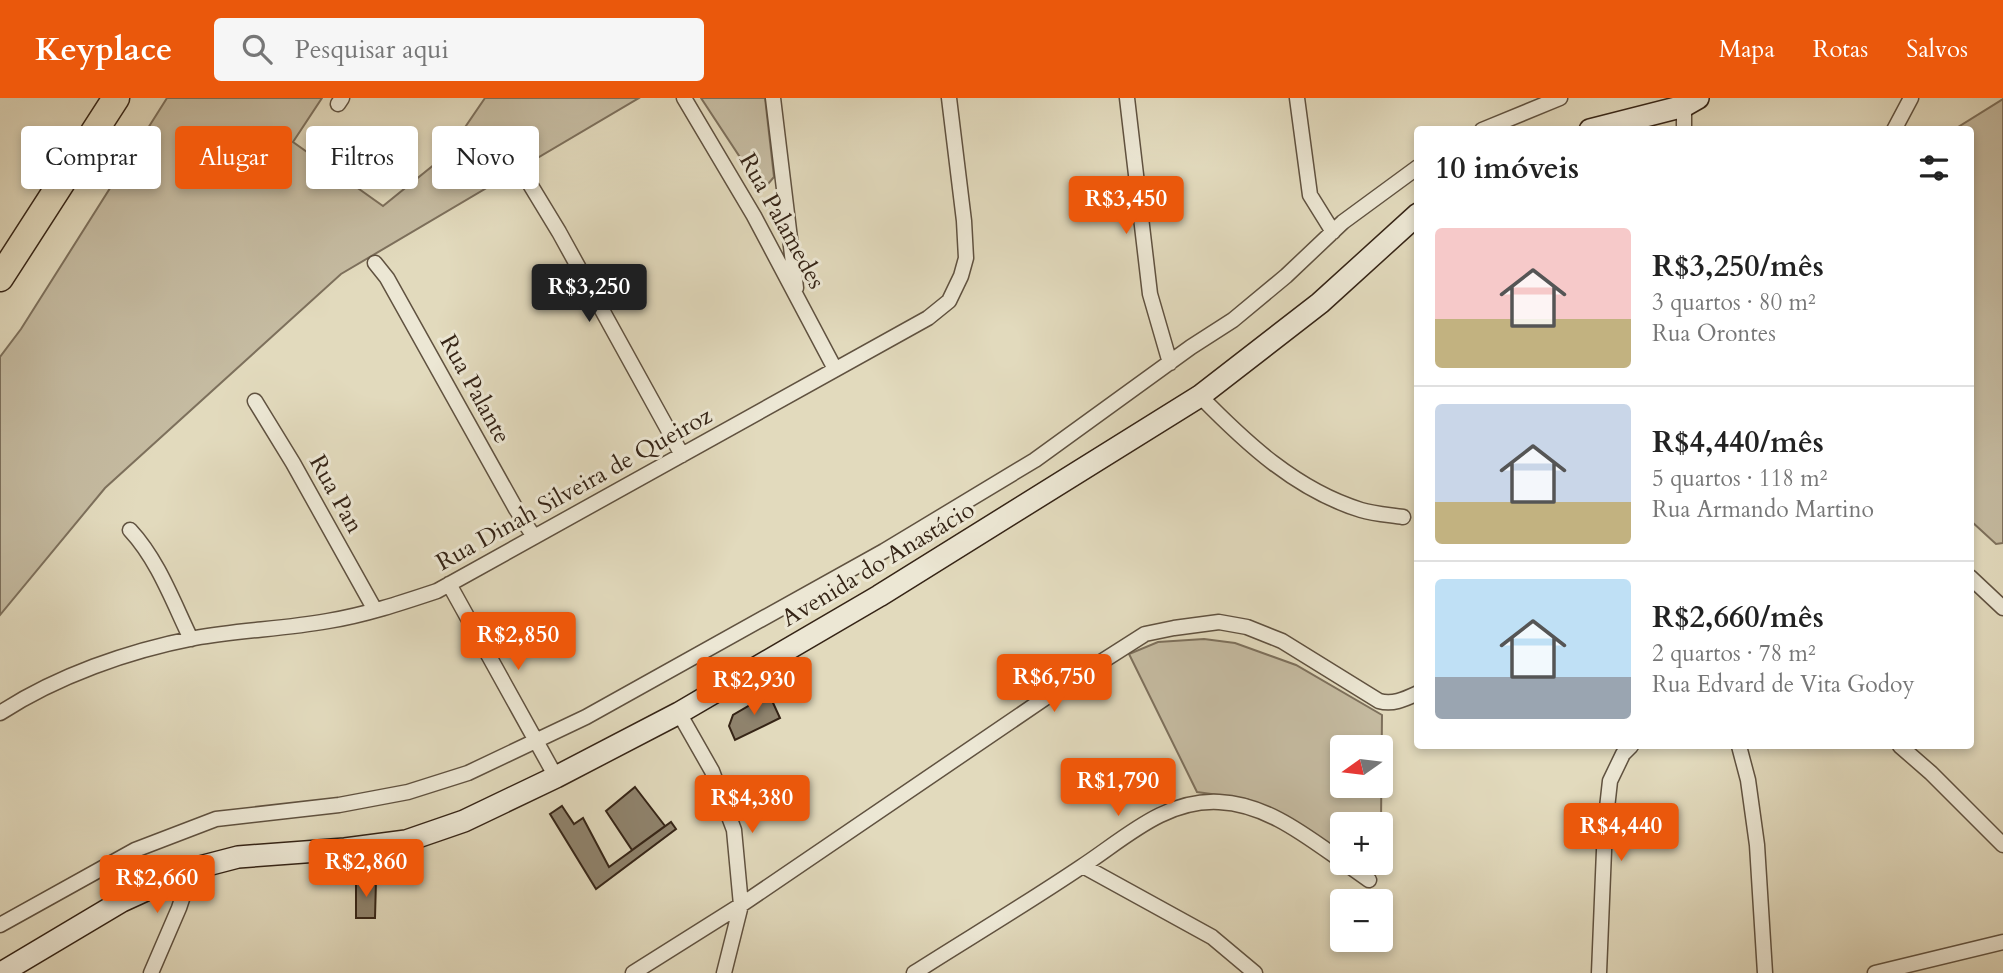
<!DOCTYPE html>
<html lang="pt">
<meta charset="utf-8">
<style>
:root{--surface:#fff;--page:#f6f6f6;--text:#222;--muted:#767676;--line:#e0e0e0;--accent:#ea580c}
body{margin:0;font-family:Cardo,serif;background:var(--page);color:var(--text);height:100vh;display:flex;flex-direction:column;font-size:26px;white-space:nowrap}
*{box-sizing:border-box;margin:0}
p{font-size:23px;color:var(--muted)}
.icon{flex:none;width:38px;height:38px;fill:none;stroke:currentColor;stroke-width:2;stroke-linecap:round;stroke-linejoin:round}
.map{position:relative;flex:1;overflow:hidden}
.panel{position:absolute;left:1414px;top:28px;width:560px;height:623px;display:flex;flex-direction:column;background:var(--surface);border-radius:7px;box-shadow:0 4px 10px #0003}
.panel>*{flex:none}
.hud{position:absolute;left:21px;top:28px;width:665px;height:63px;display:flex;gap:14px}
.needle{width:46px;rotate:256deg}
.buttons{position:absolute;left:1330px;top:637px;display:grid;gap:14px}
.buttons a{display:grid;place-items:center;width:63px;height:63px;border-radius:7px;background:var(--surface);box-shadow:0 4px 10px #0003;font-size:35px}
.price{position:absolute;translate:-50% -60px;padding:0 16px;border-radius:7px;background:var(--accent);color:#fff;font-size:23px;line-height:46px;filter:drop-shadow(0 2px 4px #0008)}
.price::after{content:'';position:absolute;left:50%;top:42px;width:21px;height:16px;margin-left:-10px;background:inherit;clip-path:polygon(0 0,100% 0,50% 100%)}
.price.current{background:#222;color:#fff}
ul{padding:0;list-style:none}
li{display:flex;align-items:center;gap:21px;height:175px;padding:0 21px}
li+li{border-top:2px solid var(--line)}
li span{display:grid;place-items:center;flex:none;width:196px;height:140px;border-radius:7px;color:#555}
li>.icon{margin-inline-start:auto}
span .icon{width:84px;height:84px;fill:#fffc;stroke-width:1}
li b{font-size:30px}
h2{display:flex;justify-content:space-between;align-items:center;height:84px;padding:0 21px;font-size:30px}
.chip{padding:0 24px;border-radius:7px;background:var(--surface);box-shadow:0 4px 10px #0003;font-size:24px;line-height:63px}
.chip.current{background:var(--accent);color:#fff}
header{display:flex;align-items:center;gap:42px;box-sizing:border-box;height:98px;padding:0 35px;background:var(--accent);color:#fff}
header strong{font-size:33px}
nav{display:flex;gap:38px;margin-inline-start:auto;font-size:24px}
.search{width:490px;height:63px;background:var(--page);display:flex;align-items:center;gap:18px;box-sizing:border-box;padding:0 24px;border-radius:7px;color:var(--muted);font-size:26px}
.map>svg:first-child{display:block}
</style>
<header>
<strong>Keyplace</strong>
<div class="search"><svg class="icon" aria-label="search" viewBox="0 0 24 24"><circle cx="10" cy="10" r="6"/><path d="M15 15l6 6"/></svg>Pesquisar aqui</div>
<nav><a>Mapa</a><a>Rotas</a><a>Salvos</a></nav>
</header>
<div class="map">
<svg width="2003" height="875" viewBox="0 0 2003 875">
<rect width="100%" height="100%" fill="#e2dabd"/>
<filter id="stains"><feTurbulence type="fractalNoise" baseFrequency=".00286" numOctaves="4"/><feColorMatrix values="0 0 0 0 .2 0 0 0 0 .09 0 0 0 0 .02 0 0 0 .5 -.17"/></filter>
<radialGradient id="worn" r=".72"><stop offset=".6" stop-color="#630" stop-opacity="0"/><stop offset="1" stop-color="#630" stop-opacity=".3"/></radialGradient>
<path fill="#c5bba1" stroke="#7d705c" stroke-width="2" fill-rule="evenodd" d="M167,0H322L293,44L383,108L446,57L485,0H639L341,176L105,390L0,517V259L21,231Z
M701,0H765L774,79L768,86L759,88Z
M2003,1V445L1996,446L1971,423L1970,32L1955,31Z
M1204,541L1235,545L1296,567L1382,617L1381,726H1342V755L1273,712L1247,701L1197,694L1129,556L1158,544ZM1342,649H1381V688H1342Z"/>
<path fill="#8f836d" stroke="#352416" stroke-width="2" d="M769,596L780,620L735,642L729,628L733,617Z
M635,689L665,728L632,752L606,713Z
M562,708L574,726L583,720L609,769L671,724L676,731L596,791L550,716Z
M356,782H376L375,820H356Z"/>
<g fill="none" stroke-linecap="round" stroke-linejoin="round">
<g stroke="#605240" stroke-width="17">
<path id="street" d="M684,0L754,118L835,271
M773,0L796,190
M1127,0L1150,196L1170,265
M1297,0L1310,97L1333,134
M338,6L342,0
M1684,8V32
M1482,32L1560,0
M1894,32L1911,0
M525,78L559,134L682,357
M375,165L387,180L516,411L534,439
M1200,298C1246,345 1296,392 1361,412C1374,416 1390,417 1403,419
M255,303L293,365L375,512
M130,432C158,462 173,504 191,541
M1970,479L2003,510
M449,486L556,679
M0,615C57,578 128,553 195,540C239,532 284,531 328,523C365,517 401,505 437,493L928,220L949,203L961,178L966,160L964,123L949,0
M679,615L712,673L734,732L741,807L724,875
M1739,648L1748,682L1757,747L1765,875
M1900,648L1931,675L2003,747
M1345,765L1369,782
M1083,768L1212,839L1255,875
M0,827L135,752L216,721L339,707L408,694L468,675L586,619L884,453L1035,362L1191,249L1233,222L1286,178L1343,124L1418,69
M151,875L179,810L192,771
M633,875L741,807L1054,594L1145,536L1174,530L1219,524L1247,529L1282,543L1379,603C1393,607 1405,601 1418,595
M914,875C969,840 1026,806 1081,769C1123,742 1164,701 1219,704C1266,706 1305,737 1342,763
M1599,875L1605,728L1610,683L1623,656L1631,648
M1875,875L2003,844"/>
</g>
<g stroke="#352416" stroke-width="24">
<path id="secondary" d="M1590,32L1684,8L1698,0
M1,875L122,803L192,771L238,759L345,751L406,743L464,723L556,679L679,615L879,498L1200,298L1320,205L1418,116"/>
</g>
<g stroke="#352416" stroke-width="29">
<path id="highway" d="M0,180L116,0"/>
</g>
<use href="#street" stroke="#ece7d4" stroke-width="14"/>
<use href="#secondary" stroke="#ece7d4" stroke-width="21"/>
<use href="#highway" stroke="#e2dabd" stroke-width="26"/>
</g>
<g text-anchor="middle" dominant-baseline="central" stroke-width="6" stroke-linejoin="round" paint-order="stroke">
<g font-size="24" fill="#352416" stroke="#ece7d4">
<text transform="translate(782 123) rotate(61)">Rua Palamedes</text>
<text transform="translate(475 291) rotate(61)">Rua Palante</text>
<text transform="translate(574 391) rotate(-29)">Rua Dinah Silveira de Queiroz</text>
<text transform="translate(336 396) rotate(61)">Rua Pan</text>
<text transform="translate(878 466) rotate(-31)">Avenida do Anastácio</text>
</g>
</g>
<rect width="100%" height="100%" filter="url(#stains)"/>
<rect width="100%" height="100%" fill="url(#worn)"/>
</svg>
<div class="buttons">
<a><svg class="needle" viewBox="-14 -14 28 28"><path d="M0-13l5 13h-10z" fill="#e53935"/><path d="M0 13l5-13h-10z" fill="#767676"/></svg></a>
<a>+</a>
<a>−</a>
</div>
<b class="price" style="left:1126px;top:138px">R$3,450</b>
<b class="price current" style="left:589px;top:226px">R$3,250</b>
<b class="price" style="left:518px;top:574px">R$2,850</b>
<b class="price" style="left:1054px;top:616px">R$6,750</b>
<b class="price" style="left:754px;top:619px">R$2,930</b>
<b class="price" style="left:1118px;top:720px">R$1,790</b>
<b class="price" style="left:752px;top:737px">R$4,380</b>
<b class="price" style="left:1621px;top:765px">R$4,440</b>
<b class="price" style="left:366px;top:801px">R$2,860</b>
<b class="price" style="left:157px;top:817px">R$2,660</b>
<div class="hud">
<a class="chip">Comprar</a>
<a class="chip current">Alugar</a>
<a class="chip">Filtros</a>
<a class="chip">Novo</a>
</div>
<section class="panel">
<h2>10 imóveis<svg class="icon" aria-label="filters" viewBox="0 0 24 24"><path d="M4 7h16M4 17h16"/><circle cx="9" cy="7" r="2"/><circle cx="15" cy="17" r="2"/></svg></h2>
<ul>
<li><span style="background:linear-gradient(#f6c9c9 65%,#c2b280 0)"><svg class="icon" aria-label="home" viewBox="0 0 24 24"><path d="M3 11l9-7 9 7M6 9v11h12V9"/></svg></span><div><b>R$3,250/mês</b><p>3 quartos · 80 m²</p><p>Rua Orontes</p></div></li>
<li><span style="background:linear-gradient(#c9d6e8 70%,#c2b280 0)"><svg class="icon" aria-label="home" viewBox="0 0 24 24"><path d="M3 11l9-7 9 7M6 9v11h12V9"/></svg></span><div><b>R$4,440/mês</b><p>5 quartos · 118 m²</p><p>Rua Armando Martino</p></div></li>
<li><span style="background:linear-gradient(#bfe0f5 70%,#9aa5b1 0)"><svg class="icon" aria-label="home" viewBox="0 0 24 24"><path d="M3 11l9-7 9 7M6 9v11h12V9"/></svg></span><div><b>R$2,660/mês</b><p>2 quartos · 78 m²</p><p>Rua Edvard de Vita Godoy</p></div></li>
</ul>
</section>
</div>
